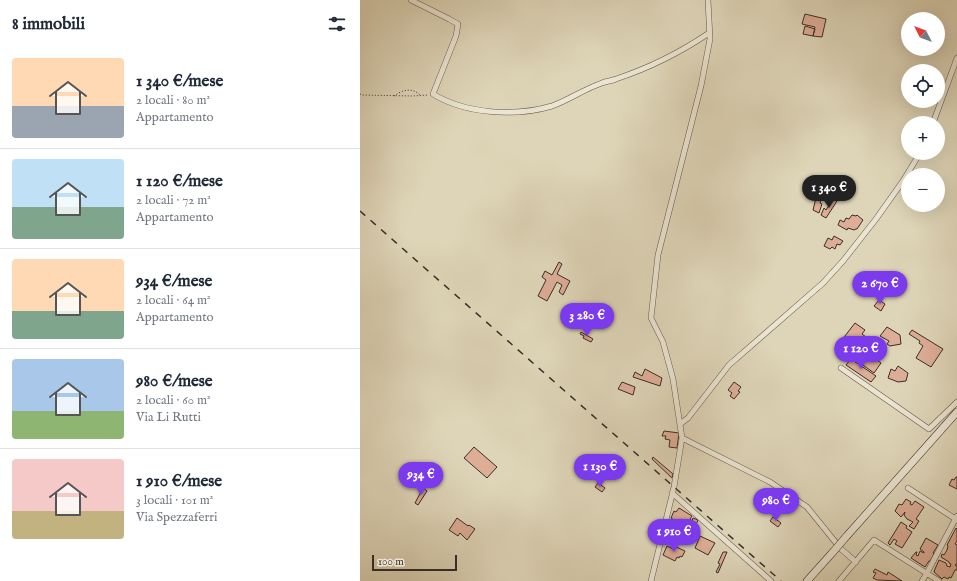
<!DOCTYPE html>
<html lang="it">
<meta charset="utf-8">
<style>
:root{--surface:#fff;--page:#f6f6f7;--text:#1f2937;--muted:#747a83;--line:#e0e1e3;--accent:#7c3aed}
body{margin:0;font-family:"IM FELL English",serif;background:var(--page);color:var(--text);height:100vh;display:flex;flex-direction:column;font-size:15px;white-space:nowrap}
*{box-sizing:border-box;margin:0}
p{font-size:13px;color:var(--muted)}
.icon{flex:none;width:22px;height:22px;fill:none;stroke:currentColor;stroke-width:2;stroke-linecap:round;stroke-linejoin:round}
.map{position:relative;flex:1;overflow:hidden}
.details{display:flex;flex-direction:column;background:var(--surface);width:360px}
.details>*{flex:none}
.needle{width:26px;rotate:312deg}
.fabs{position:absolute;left:541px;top:12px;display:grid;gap:8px}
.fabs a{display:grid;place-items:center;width:44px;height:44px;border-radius:50%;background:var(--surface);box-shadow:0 4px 16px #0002;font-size:20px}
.scale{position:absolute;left:12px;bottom:10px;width:85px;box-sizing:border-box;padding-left:4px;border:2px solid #3b2e27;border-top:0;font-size:11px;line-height:14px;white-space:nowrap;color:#3b2e27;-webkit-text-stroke:3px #eae4d1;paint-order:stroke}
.price{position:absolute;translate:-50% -34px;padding:0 9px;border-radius:14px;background:var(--accent);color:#fff;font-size:13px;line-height:26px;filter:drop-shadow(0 1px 2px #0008)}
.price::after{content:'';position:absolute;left:50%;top:24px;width:12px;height:9px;margin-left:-6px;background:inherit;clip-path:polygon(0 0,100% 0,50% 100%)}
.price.active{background:#222;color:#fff}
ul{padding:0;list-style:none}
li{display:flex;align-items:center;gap:12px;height:100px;padding:0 12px}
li+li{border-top:1px solid var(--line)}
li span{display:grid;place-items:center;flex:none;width:112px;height:80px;border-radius:4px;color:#555}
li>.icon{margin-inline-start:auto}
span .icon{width:48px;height:48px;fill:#fffc;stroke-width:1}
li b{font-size:17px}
h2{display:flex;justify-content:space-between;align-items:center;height:48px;padding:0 12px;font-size:17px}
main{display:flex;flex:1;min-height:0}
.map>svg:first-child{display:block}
</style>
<main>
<section class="details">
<h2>8 immobili<svg class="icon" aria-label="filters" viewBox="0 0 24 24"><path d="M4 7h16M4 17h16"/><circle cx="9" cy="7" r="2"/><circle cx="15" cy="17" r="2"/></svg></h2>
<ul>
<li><span style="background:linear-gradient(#ffd9b3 60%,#9aa5b1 0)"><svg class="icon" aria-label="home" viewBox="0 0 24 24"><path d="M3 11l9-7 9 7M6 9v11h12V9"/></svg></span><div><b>1 340 €/mese</b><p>2 locali · 80 m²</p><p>Appartamento</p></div></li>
<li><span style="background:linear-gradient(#bfe0f5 60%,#7fa58c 0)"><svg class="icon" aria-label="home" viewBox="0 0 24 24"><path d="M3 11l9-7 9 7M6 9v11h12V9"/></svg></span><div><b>1 120 €/mese</b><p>2 locali · 72 m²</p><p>Appartamento</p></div></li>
<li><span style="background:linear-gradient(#ffd9b3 65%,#7fa58c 0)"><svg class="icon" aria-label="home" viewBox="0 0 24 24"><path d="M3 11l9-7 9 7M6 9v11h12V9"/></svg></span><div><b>934 €/mese</b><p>2 locali · 64 m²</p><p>Appartamento</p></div></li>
<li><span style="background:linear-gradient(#a9c7e8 65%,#8fb573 0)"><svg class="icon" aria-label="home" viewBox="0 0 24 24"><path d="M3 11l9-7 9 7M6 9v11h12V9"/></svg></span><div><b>980 €/mese</b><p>2 locali · 60 m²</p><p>Via Li Rutti</p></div></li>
<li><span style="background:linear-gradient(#f6c9c9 65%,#c2b280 0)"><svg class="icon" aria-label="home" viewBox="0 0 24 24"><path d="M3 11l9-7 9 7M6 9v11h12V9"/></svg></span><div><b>1 910 €/mese</b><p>3 locali · 101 m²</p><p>Via Spezzaferri</p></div></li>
</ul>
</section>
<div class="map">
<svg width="597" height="581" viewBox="0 0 597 581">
<rect width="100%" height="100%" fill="#ded5b8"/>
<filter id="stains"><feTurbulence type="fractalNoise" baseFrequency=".005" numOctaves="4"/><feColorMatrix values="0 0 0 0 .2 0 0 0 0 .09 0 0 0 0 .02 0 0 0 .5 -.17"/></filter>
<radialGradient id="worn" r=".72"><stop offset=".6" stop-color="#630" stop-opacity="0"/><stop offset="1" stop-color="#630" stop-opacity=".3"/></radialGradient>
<path fill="#ddad96" stroke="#3b2e27" d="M445,14L466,19L462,37L453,36L455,27L442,24Z
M445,26L455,29L453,36L443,34Z
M459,186L480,196L479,199L463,191L460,203L462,204L459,213L453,210Z
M473,199L477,201L466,218L461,215L464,208L466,210Z
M492,215L496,216L497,215L503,220L497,229H496L494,230L488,228L487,230L478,225L480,220L484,222L486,218L489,219Z
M474,236L483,241L480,245L477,244L475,249L472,247L470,249L464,246L468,238L472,240Z
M199,262L202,264L197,274L210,281L203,295L199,292L202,285L197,282L187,301L178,296L186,280L182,277L185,271L192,275Z
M519,300L525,304L521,311L514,306Z
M495,323L505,330L502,334L506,337L502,343L499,340L492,349L488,346L491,341L488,339L484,344L481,341Z
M527,327L540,335L541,344L530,346L527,344L529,341L520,336Z
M552,330L583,349L571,367L556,358L563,346L559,343L560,341L549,334Z
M221,332L233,339L231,342L223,338L224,336L220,334Z
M500,348L521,363L514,373L493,358Z
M491,359L516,376L511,382L486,365Z
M538,366L548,373L546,381L538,382L528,378L531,369L535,371Z
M285,369L302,378L300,386L273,377L275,372L282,376Z
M262,382L275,387L273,395L258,389Z
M374,382L381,387L378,391L380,392L374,399L370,396L372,393L368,390Z
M304,431L319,433L317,448L309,447L310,440L305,439L306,436H302Z
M114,447L137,467L127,478L104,458Z
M293,457L313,474L312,478L292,459Z
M596,477H597V489L589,485L592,479L594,480Z
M238,483L245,488L242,492L235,487Z
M63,488L67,491L58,505L55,503Z
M546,499L551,502L550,504L552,505L555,501L564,507L556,519L559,521L554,529L549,526L553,522L547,519L544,515L545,512L541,517L535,511L539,504L542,505Z
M319,508L332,516L330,519L332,521L333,518L338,520L334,529L329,527L331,523L326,520L325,522L321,519L319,523L311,518L314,511L316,512Z
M413,517L421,523L418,527L410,521Z
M97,518L108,526L109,525L115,529L107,540L100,533L98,536L89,530Z
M541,522L547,526L546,528L552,532L542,548L535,544L537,541L534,539L530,545L528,543Z
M596,528L597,529V541L595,544L597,545V564L595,565L597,566V570H595L591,578L589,577L588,579L584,577L582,579L574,572L575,569L579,560L586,563L587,566L590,567L591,564L589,563V562L581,557L582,554L584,555L587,550L588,546L587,545Z
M340,536L355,543L348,555L335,548Z
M566,538L578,545L573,553L574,554L570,561H569L565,567L551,558L556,552H557L556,555L558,556L560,551L564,553V552L560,549Z
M307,546L313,549L314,546L325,551L322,557L320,556L319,558L317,557L315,561L303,555Z
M363,552H367L358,573L356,572L360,564L358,563Z
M515,569L527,575L528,572L542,581L517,580L513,578L516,573L513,572Z"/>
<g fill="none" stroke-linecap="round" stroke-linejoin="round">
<g stroke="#64584b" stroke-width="6">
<path id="street" d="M51,0L89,19L98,24L96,36L73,94C106,114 155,117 192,106C209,100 224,89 242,83C246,81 252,81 256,79C289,68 321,52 349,33
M573,123L597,58
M481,368L569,429L597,402
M320,424L328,418L369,365L463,283L483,261L516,219L543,181L560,153
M322,438L410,482L447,507L481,549L496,562
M548,488L597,520
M312,493L411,581
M291,581L314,487L322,438L313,379L303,342L291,318L298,255L341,86L350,39L348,0
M479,581L514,540L579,581
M562,581L567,573L597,516"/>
</g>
<g stroke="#3b2e27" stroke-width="8">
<path id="secondary" d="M485,538L597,412
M447,581L473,552"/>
</g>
<path stroke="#3b2e27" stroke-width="1" stroke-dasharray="1 2" stroke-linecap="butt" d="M0,94L2,95L52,96L68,95
M34,96C42,90 52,87 60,95"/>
<use href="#street" stroke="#eae4d1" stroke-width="5"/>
<use href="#secondary" stroke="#eae4d1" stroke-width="7"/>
<path stroke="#3b2e27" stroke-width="1.5" stroke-dasharray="7 7" stroke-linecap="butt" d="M0,211L421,581"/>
<g stroke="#3b2e27" stroke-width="8" stroke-linecap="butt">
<path id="secondary-bridge" d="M473,552L485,538"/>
</g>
<use href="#secondary-bridge" stroke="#eae4d1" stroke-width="7"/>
</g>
<rect width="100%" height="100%" filter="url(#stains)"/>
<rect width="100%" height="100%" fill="url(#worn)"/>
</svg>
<div class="fabs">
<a><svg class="needle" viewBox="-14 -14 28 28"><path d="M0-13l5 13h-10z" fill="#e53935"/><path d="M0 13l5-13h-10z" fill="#747a83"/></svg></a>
<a><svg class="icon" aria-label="locate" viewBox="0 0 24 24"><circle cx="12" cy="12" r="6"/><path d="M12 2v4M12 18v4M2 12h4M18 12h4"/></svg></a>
<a>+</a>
<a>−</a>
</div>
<div class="scale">100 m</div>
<b class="price active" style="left:469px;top:209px">1 340 €</b>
<b class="price" style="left:520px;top:305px">2 670 €</b>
<b class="price" style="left:227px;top:337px">3 280 €</b>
<b class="price" style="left:501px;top:370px">1 120 €</b>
<b class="price" style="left:240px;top:488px">1 130 €</b>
<b class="price" style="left:61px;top:496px">934 €</b>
<b class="price" style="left:416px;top:522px">980 €</b>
<b class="price" style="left:314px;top:553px">1 910 €</b>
</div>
</main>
